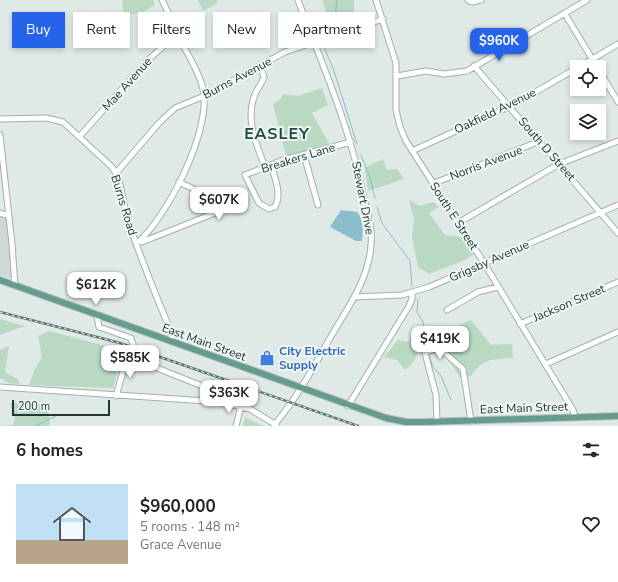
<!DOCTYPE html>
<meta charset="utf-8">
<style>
:root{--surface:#fff;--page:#f2f2f2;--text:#222;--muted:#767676;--line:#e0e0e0;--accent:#2563eb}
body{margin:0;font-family:"Nunito Sans",sans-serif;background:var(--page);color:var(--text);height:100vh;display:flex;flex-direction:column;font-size:15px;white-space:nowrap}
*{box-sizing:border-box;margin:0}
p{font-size:13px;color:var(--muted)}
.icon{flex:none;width:22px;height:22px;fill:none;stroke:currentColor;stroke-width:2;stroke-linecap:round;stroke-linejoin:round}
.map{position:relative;height:426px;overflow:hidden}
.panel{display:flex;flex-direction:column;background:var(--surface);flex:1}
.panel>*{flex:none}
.guide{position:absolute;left:12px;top:12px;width:400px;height:36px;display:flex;gap:8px}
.fabs{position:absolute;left:570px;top:60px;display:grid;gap:8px}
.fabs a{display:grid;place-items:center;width:36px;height:36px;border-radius:0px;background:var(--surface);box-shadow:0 2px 6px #0003;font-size:20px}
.scale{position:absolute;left:12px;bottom:10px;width:98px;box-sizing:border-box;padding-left:4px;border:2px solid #213732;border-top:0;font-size:11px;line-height:14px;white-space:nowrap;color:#213732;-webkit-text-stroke:3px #eff6f3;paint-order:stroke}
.price{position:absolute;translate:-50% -34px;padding:0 9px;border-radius:8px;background:#fff;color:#222;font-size:13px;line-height:26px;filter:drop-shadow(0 1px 2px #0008)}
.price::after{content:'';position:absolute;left:50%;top:24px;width:12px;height:9px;margin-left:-6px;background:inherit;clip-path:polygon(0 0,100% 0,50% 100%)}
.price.selected{background:var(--accent);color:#fff}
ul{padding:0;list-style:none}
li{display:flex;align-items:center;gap:12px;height:100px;padding:0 16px}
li+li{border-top:1px solid var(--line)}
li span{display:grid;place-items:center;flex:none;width:112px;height:80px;border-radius:0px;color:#555}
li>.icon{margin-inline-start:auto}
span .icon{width:48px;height:48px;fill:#fffc;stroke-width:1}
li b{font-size:17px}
h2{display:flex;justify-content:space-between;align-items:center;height:48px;padding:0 16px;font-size:17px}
.tag{padding:0 14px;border-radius:0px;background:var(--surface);box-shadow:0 2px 6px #0003;font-size:14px;line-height:36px}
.tag.selected{background:var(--accent);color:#fff}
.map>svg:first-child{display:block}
</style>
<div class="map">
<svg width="618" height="426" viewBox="0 0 618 426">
<rect width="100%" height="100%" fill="#dfe9e5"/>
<path fill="#cdd9d4" d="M0,216L7,218L13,275L10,278L0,275Z"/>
<path fill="#b9d9c3" d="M122,0H153L155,5L142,13L124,15Z
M198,0H216L218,3L203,11Z
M322,0H354V21L339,26L330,24Z
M322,88L328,105L312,113L330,145L286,156L273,104L281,99L283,94L298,96Z
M383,159L387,170L397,169L404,179L368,191L365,168Z
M409,200L420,206L433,202L439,207L429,213L445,235L462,237L474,254L465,260L429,274L418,267L412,238L414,220Z
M0,319L25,326L0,335Z
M471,320L491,345L512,344L513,358C495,359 482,358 471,376L460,378L442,349L431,346L432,337Z
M414,328C418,348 422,356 405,370L397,360L384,357L398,340L409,342Z
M49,331L124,351L113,388L29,385L35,369L42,357L38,336Z
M9,346L5,372L19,380V384L9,383L0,378V350Z
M22,401L47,405L50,423L48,426H0L13,425L15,418L10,404Z
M245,417L263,426H243Z"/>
<path fill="#8abecb" d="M341,210L357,212C364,220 363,230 362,241H356L330,227Z"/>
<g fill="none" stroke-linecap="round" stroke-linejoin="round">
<path stroke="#8abecb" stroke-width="1" d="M334,26L337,0
M322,42L334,71L357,144
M361,155L370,178L375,198
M377,207L382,223L410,261L412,286
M418,299L417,312L423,322L428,348
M429,355L433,367L441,376L451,400
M35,426L58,415"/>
<g stroke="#a2b0ac" stroke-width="7">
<path id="minor" d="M376,0L396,63V110L400,127L406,141L484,263L573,410L575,417
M468,0L472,2L481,0
M565,14L597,67
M260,66L264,77C262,83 258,88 255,94C245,120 256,143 265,167
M474,66L618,233
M579,67L618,44
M599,70L618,102
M397,76L426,71L444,74L467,71L587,0
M0,119L46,118L63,122L112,167C123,182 122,203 128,220C140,258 156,295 171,332L172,342
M0,135L12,244L15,286
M79,137L148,60L167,43L179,36
M412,151L513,105L577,68
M304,155L318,205
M271,165C275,179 282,194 275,207L269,209L259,203L245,175L283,160L351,142
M116,173L159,123L175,108L204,96L285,52L383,19
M432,184L540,141
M0,213L9,216
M458,223L559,164L618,141
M142,242L225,209L223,203L179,182
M136,244C167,218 212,130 203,89C200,74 191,60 184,47C177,31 170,16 162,0
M354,297L402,295L429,287L618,205
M447,310L478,292L498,287
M97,316L99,327L131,338L133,344
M520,324L618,282
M131,350L130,356L137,360L237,400L241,406
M546,364L618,332
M0,387L221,402L250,409L276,425
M116,396L124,368L130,356
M348,406L409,306L412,299V292
M437,422L436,395L425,353L435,349L446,354L463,369L471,421
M275,424C297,398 313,368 330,338C347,309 369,279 371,245C373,228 367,211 363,194C350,127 322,64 298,0
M236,426L241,406"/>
</g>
<g stroke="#bcc3c2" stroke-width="8">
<path id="major" d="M0,280L386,418L406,422H423L618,416"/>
</g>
<use href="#minor" stroke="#fff" stroke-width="5"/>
<use href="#major" stroke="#669b90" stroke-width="6"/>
<g stroke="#5b736e" stroke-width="2.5">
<path id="rail" d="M0,312L120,343L358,426"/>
</g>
<use href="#rail" stroke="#eff6f3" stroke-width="1" stroke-dasharray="3" stroke-linecap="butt"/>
</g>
<defs>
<g id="shop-bare" transform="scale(1.2)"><path d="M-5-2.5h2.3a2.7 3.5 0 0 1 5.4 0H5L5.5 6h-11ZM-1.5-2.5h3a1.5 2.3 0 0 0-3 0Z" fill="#3f7fe0" stroke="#eff6f3" stroke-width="2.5" paint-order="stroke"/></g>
</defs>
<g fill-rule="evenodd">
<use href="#shop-bare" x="267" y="358"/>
</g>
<g text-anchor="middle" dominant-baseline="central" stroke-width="4" stroke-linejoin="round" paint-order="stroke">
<g font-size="12" fill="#213732" stroke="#eff6f3">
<text transform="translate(237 78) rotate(-28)">Burns Avenue</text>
<text transform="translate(127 84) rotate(-48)">Mae Avenue</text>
<text transform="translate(495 111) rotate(-26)">Oakfield Avenue</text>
<text transform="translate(547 149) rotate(49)">South D Street</text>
<text transform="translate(298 158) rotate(-17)">Breakers Lane</text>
<text transform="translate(486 163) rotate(-21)">Norris Avenue</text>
<text transform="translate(363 198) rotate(79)">Stewart Drive</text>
<text transform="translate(124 205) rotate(73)">Burns Road</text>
<text transform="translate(454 216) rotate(57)">South E Street</text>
<text transform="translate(489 261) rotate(-24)">Grigsby Avenue</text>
<text transform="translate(569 303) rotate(-23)">Jackson Street</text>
<text transform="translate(204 342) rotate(20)">East Main Street</text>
<text transform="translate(524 408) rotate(-2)">East Main Street</text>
</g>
<g font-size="12" font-weight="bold" fill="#366cbe" stroke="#eff6f3" text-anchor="start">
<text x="279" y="351">City Electric<tspan x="279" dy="14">Supply</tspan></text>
</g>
<g font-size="16" font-weight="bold" letter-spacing="1" fill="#1f483f" stroke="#eff6f3">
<text x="277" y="134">EASLEY</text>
</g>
</g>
</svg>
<div class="fabs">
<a><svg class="icon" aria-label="locate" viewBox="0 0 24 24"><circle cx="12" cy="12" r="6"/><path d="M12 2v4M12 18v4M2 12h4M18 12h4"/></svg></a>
<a><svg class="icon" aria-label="layers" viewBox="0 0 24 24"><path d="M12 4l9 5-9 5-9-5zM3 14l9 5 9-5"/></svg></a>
</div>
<div class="scale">200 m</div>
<b class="price selected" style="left:499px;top:62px">$960K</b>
<b class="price" style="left:219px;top:221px">$607K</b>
<b class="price" style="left:96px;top:306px">$612K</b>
<b class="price" style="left:440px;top:360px">$419K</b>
<b class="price" style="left:130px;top:379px">$585K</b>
<b class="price" style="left:229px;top:414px">$363K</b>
<div class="guide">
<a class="tag selected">Buy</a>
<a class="tag">Rent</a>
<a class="tag">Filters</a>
<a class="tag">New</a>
<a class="tag">Apartment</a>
</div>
</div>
<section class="panel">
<h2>6 homes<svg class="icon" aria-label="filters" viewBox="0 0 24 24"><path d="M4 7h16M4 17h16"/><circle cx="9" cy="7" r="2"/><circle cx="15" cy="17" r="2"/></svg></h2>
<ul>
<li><span style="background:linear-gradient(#bfe0f5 70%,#b9a48a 0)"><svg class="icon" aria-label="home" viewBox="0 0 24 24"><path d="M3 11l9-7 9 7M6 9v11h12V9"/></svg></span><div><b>$960,000</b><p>5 rooms · 148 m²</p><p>Grace Avenue</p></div><svg class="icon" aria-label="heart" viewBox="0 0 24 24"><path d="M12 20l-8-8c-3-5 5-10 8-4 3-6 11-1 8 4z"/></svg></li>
</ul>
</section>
